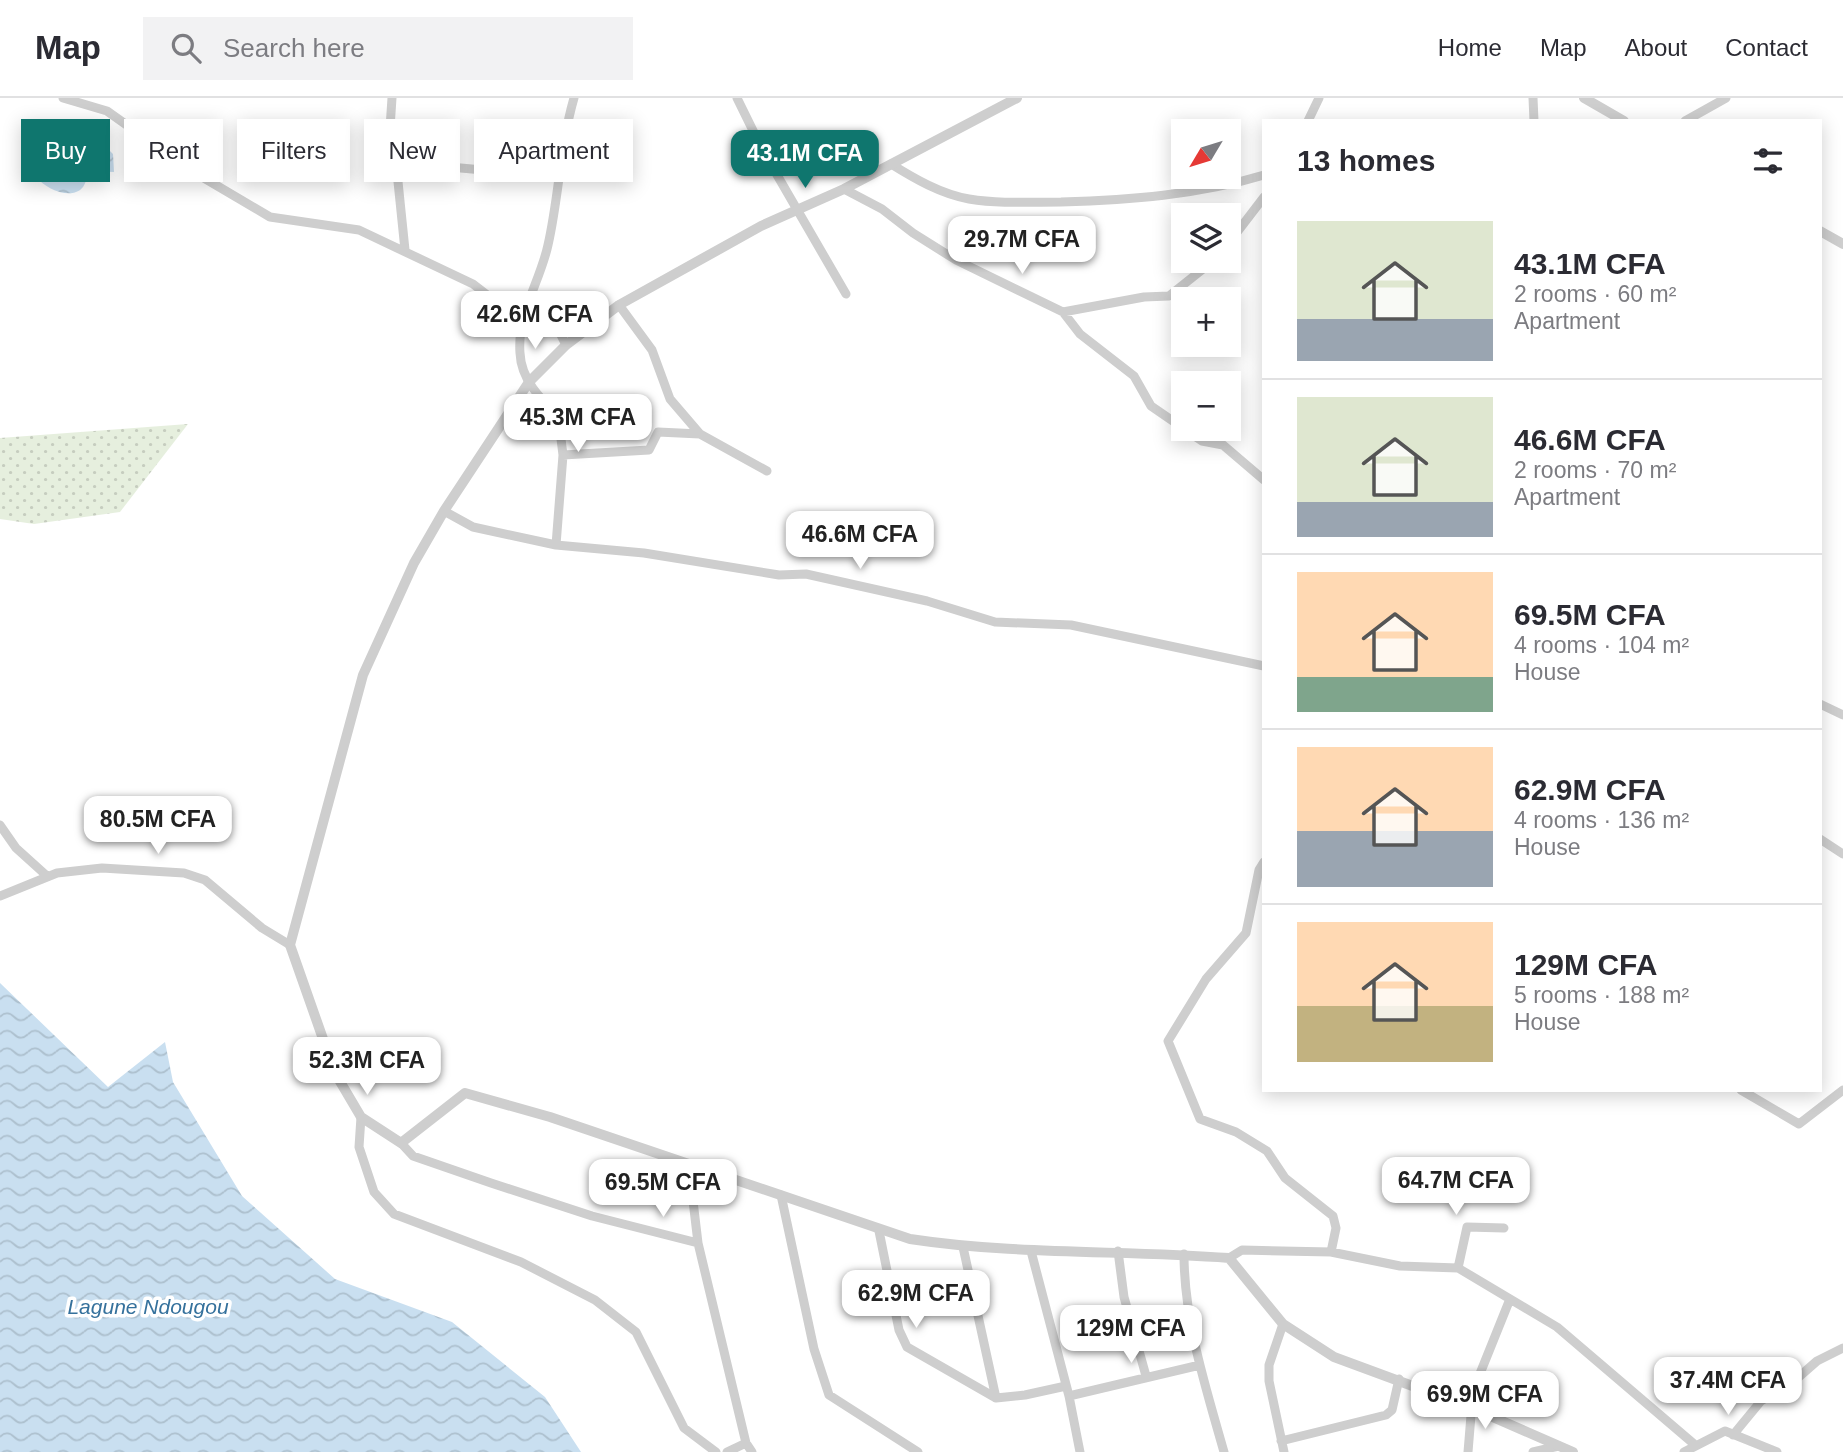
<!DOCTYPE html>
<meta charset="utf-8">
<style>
:root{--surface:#fff;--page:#f2f2f3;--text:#2b2b33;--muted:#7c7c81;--line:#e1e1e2;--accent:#0f766e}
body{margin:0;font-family:Arial,sans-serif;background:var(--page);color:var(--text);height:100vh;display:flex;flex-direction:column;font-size:26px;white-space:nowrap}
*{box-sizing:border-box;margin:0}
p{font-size:23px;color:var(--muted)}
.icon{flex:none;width:38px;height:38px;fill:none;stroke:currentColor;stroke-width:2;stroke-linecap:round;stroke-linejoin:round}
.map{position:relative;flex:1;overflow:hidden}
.sheet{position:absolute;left:1262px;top:21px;width:560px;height:973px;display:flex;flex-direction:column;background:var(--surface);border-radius:0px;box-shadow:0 4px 18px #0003}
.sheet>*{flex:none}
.top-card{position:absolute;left:21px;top:21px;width:665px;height:63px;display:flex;gap:14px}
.needle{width:46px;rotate:232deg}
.fabs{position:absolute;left:1171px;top:21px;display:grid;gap:14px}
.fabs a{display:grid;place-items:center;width:70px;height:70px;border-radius:0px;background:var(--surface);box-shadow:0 4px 18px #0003;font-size:35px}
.price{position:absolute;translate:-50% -60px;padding:0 16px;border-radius:14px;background:#fff;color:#222;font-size:23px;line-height:46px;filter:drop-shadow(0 2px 4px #0008)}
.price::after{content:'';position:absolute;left:50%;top:42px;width:21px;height:16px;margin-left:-10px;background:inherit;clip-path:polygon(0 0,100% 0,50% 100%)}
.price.selected{background:var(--accent);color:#fff}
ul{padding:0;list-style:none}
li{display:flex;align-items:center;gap:21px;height:175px;padding:0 35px}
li+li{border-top:2px solid var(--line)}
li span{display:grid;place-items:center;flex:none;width:196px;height:140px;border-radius:0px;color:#555}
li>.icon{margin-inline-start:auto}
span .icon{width:84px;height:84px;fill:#fffc;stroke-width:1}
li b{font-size:30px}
h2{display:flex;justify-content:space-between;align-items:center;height:84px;padding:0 35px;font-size:30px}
.pill{padding:0 24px;border-radius:0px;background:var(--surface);box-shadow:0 4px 18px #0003;font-size:24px;line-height:63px}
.pill.selected{background:var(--accent);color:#fff}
header{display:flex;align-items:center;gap:42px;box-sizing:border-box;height:98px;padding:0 35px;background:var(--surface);border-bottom:2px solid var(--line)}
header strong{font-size:33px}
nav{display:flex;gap:38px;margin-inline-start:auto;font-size:24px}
.search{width:490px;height:63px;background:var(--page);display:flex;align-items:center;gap:18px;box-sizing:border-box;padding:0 24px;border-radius:0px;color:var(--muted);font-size:26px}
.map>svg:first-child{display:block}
</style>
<header>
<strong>Map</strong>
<div class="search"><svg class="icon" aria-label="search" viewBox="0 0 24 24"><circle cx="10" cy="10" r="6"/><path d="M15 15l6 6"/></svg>Search here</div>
<nav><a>Home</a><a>Map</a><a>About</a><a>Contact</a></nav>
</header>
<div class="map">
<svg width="1843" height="1354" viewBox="0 0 1843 1354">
<defs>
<pattern id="grass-dots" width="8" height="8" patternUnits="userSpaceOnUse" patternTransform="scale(1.75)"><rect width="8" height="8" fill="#e6efde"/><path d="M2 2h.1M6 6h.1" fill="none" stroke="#c6cdbf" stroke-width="1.8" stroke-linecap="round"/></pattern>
<pattern id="water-waves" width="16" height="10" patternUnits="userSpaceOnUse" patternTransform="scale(1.75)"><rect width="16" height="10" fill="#c9dff0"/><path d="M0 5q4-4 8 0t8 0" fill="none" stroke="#adc0ce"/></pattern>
</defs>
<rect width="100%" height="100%" fill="#fff"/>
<path fill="url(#grass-dots)" d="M188,326L120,414L34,426L0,421V340Z"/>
<path fill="url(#water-waves)" d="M55,42L100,43L113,56L114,74L89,73C87,78 86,85 83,89C72,103 46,91 37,80L38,69L46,62Z
M0,885L108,989L165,944L173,984L242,1098L335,1181L452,1224L545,1299L581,1354H0Z"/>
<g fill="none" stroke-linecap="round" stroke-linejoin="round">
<path stroke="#cecece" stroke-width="9" d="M63,0L107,13L187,70L270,119L359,132L473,186L522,224L555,225L566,247
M392,0L389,45L397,74L405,152
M737,0L762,51L846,196
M1533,0L1534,23
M1308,23L1319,0
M1685,23L1726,0
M891,66C915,81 941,96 969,101C1000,106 1030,104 1061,104C1129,102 1198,97 1264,77
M397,74L422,67L439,68L558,79
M844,91L882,111L913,135L956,162L1063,214L1144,199L1169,198L1213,163
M1228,146L1264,99
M619,207L652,252L670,301L700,336L767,373
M1063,214L1080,236L1134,278L1151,308L1183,330
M1184,331L1202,343L1223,347L1264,382
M563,357L649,352L658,334L700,336
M444,413L473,429L556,447L644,455L779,477L806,476L927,503L995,524L1071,527L1264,568
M556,447L563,357L558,317C540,301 521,281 520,255C517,216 540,184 548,147C559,99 560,48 574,0
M1820,606L1843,617
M0,727L16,750L47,778
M1820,741L1843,756
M1264,764L1259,772L1246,835L1206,881L1168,943L1200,1021L1236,1034L1267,1053L1285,1080L1333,1118L1336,1130L1331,1154
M0,798L57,775L102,770L184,775L205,782L262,830L290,847
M1741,992L1799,1026L1843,992
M361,1019L359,1049L374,1094L394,1116L521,1164L595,1202L636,1234L684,1330L716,1354
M401,1045L413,1058L491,1085L592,1118L698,1145L746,1345L752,1354
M689,1069L698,1145
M781,1097L814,1251L829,1297L918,1354
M879,1133L899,1232L907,1249L996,1300
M963,1149L996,1300L1025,1297L1066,1288
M1031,1153L1069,1298L1080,1354
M1118,1153L1124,1199L1146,1278
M1184,1156C1184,1223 1206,1290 1224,1354
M1229,1160L1242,1152L1331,1154L1400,1168L1458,1170L1557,1229L1694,1346
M1458,1170L1467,1129L1504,1130
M1283,1226L1269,1267V1283L1284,1354
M1069,1298L1200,1267
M1733,1337L1761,1303L1793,1284L1817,1263L1843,1250
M1281,1343L1386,1317L1392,1312L1399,1281
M727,1354L746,1345
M1468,1354L1473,1293L1510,1201
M1533,1354L1559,1348
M1684,1354L1725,1333L1777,1354"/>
<path stroke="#cecece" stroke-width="10" d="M1017,0L844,91L761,128L619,207L566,247L529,284L444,413L414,465L363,577L290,847L335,975L361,1019L401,1045L465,995L550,1019L910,1141C1015,1157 1123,1152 1229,1160L1283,1226L1334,1259L1472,1310L1573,1354
M1584,0L1624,23
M1820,133L1843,146"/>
</g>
<g text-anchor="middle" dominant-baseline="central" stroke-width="7" stroke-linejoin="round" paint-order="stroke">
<g font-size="21" font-style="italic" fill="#35719c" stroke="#fff">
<text x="148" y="1208">Lagune Ndougou</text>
</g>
</g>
</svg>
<div class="fabs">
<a><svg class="needle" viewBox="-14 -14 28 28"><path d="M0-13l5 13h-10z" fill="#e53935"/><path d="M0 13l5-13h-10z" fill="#7c7c81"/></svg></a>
<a><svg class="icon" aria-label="layers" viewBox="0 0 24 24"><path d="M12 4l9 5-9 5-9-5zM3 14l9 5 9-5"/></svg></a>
<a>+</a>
<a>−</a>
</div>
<b class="price selected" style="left:805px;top:92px">43.1M CFA</b>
<b class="price" style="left:1022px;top:178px">29.7M CFA</b>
<b class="price" style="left:535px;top:253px">42.6M CFA</b>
<b class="price" style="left:578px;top:356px">45.3M CFA</b>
<b class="price" style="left:860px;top:473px">46.6M CFA</b>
<b class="price" style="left:158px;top:758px">80.5M CFA</b>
<b class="price" style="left:367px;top:999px">52.3M CFA</b>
<b class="price" style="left:1456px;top:1119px">64.7M CFA</b>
<b class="price" style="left:663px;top:1121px">69.5M CFA</b>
<b class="price" style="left:916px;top:1232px">62.9M CFA</b>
<b class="price" style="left:1131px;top:1267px">129M CFA</b>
<b class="price" style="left:1728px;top:1319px">37.4M CFA</b>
<b class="price" style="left:1485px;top:1333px">69.9M CFA</b>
<div class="top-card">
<a class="pill selected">Buy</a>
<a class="pill">Rent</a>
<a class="pill">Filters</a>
<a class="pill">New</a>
<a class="pill">Apartment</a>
</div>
<section class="sheet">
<h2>13 homes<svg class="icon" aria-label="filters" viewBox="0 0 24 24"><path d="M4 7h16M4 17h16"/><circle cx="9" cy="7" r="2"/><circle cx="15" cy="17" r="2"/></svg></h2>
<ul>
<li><span style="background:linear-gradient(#dfe7d0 70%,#9aa5b1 0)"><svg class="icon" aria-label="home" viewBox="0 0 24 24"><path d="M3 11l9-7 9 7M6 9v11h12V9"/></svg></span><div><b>43.1M CFA</b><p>2 rooms · 60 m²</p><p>Apartment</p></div></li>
<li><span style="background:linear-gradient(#dfe7d0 75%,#9aa5b1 0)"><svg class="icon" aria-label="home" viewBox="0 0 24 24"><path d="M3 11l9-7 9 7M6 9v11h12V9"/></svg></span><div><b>46.6M CFA</b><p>2 rooms · 70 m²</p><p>Apartment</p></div></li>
<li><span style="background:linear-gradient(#ffd9b3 75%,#7fa58c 0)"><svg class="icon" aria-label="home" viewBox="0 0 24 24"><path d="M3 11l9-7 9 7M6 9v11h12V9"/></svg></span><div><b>69.5M CFA</b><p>4 rooms · 104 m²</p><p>House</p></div></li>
<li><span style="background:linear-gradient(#ffd9b3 60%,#9aa5b1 0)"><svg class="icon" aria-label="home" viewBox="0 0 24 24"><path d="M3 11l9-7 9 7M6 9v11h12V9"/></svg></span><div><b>62.9M CFA</b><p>4 rooms · 136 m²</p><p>House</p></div></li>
<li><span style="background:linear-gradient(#ffd9b3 60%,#c2b280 0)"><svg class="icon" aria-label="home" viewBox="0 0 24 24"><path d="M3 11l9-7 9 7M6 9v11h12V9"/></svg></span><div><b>129M CFA</b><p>5 rooms · 188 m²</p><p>House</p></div></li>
</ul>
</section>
</div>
